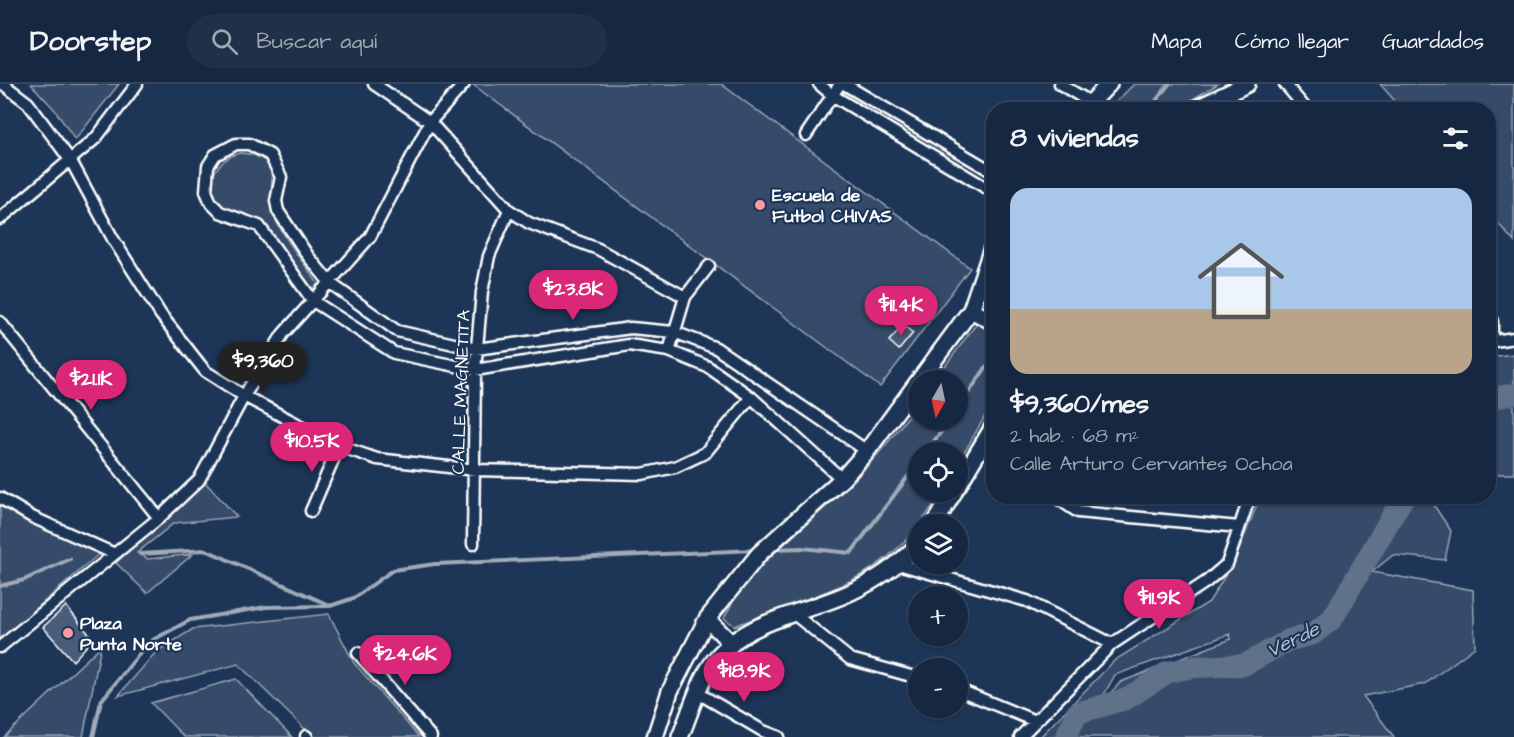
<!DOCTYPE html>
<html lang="es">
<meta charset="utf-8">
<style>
:root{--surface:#162841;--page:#1f3048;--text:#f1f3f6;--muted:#9ea6b1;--line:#35445a;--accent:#db2777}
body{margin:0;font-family:"Architects Daughter",sans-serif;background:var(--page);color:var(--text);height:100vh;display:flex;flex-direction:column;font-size:22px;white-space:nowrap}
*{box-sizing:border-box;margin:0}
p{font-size:20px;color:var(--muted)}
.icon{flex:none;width:33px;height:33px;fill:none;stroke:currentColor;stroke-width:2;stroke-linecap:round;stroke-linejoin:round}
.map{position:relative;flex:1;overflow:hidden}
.details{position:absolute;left:986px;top:18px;width:510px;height:402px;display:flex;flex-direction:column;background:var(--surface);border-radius:24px;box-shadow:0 2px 4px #0004,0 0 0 2px var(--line)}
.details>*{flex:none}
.needle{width:39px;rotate:189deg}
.fabs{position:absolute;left:908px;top:286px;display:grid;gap:12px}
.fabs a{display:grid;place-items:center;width:60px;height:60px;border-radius:50%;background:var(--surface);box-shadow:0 2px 4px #0004,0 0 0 2px var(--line);font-size:30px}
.price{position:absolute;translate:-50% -51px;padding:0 14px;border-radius:21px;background:var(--accent);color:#fff;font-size:20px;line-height:39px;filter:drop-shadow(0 2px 3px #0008)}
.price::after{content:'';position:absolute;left:50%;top:36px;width:18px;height:14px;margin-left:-9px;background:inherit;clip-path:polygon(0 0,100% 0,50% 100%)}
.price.active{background:#222;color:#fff}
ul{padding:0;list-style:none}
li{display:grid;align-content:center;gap:12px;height:318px;padding:0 24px}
li span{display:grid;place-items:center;height:186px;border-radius:18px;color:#555}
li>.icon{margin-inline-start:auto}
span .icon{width:108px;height:108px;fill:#fffc;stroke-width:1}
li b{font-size:26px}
h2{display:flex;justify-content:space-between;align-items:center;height:72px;padding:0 24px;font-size:26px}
header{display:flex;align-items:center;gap:36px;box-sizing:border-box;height:84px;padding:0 30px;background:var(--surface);border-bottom:2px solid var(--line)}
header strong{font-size:28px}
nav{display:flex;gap:33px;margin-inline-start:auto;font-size:21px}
.search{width:420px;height:54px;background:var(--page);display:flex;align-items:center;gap:15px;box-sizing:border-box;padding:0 21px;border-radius:33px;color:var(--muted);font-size:22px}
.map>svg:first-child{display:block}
</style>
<header>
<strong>Doorstep</strong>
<div class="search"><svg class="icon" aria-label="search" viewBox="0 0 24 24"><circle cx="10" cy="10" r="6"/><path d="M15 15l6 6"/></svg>Buscar aquí</div>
<nav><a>Mapa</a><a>Cómo llegar</a><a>Guardados</a></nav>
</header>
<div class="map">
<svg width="1514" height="653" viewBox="0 0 1514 653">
<rect width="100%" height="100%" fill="#1d3557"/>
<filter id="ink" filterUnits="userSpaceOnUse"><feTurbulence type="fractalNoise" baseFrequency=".0167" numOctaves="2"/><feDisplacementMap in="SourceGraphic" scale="12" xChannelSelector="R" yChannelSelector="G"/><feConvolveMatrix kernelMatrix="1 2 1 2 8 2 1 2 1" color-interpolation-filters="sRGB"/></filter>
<g filter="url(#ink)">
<path fill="#364b69" stroke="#9aa5b4" stroke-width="1.5" d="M31,0H119L75,56L55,26Z
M472,0H721L970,184L880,303Z
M1134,0H1218L1176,25H1109Z
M1380,0H1514V158L1488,127V26L1402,25Z
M240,69C290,72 263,107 274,132C284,156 304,178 318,200L310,206C295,185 282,161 265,141C255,129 235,134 223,124C199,105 215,75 240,69Z
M993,203V318L957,381V369H918V408H941C889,500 825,505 735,542L724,534C750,482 798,450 840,410C869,383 894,352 918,319V336H957V297H934L980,235Z
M1514,270V390H1488V273Z
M204,397L237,433L174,439L137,469L148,475L193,470L147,509L116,479Z
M1260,413H1436L1431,417L1451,447L1445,476L1393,471L1372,488L1473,506L1475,563L1425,600L1363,612L1394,653H1076L1085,636L1121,598L1231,555L1230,550L1115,591L1102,614L1075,624L1061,653H1040L1115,576L1209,518L1235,476Z
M0,418L100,469L0,556Z
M329,530L354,579L419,653H313L238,580L118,612L156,568L193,545Z
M101,562L83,653H4Z
M236,595L292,653H184L151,619Z"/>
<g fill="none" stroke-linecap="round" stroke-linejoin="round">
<path stroke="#a0aab8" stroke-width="4" d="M1149,26L1169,0
M957,326L993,273
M925,369L950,336
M773,465L802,464L851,469L918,379
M140,470L206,466L329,521
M0,502L24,496L70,475
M93,653L101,617L149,558L190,536L266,523L330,522L354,514L393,486L435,480L756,466"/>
<path stroke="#617289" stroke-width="22" d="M1488,315L1514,310
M1066,653L1077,629L1126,615L1168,588L1194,583L1244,581L1289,556L1313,550L1332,535L1404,412"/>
</g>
<path fill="#4a5d79" stroke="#fff" stroke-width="1.5" d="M903,241L913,249L899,266L889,257Z
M66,522L93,555L73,577L43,543Z"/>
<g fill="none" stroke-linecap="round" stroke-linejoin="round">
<g stroke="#fff" stroke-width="15">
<path id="street" d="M3,0L28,19L71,77L113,155L161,231L205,287L244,312L339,362L377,375L476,386L642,390L675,383L705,369L751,313
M374,0L430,38L509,126L529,139L598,165L685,213
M819,0L832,11L993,108
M844,0L993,88
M1060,0L1090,18
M1285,0L1307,26
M806,51L840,0
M0,135L96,54L137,0
M1488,233L1492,237V257
M0,238L159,434
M1488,258L1514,254
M669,267L685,213L709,182
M842,395L751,313L708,283L669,267L629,261L475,286L394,269L313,217L259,142L220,128L211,119L206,107L208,82L215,71L236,60H249L270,71L281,93L276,117L278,127L308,172L330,199L397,247L476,265L631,244L674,248L716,264L867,367
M1054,412L1078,428L1239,443
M0,414L32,433L115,470
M311,427L339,362
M473,460L475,286L482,208L489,172L509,126
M898,480L1027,517L1112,560
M794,530L850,575L918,594
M0,563L159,434L199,396L244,312L283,250L370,153L430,38L464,0
M358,569L431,653
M957,605L1035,637
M698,609L763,647L779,653
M306,652L307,653
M1020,653L1112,560L1206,498L1227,480L1250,412"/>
</g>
<g stroke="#fff" stroke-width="20">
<path id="secondary" d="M1084,26L1109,0
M1193,26L1247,0
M971,226L993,238
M957,403L993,343
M934,441L954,408
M707,535L732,560
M655,653L670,607L707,535L759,470L842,395L867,367L971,226L993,161
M680,653C690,630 697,602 711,581C741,536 805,530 851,508C877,496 898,481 918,461"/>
</g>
<use href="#street" stroke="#1d3557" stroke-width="10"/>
<use href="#secondary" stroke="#1d3557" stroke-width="15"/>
</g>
</g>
<g fill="#ff9aa2" stroke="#1d3557" stroke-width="2">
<circle cx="760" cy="121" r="6"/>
<circle cx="68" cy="549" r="6"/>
</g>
<g text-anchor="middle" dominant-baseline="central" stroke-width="4.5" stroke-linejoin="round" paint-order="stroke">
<g font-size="18" font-weight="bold" fill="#fff" stroke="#1d3557" text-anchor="start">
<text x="772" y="111">Escuela de<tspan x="772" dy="21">Futbol CHIVAS</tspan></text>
<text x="80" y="539">Plaza<tspan x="80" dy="21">Punta Norte</tspan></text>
</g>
<g font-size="18" fill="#fff" stroke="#1d3557">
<text transform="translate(461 308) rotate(-88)">CALLE MAGNETITA</text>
</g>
<g font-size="20" font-style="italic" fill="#b8c0ca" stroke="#1d3557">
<text transform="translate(1293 556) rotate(-26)">Verde</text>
</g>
</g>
</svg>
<div class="fabs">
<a><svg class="needle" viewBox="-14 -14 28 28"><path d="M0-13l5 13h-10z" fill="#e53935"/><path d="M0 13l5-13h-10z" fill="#9ea6b1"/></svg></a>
<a><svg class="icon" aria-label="locate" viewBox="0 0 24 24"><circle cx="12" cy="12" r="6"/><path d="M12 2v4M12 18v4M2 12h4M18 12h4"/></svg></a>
<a><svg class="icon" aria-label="layers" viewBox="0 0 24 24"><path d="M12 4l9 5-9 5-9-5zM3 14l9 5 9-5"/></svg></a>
<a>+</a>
<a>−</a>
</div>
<b class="price" style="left:573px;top:237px">$23.8K</b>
<b class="price" style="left:901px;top:253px">$11.4K</b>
<b class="price active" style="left:263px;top:309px">$9,360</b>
<b class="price" style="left:91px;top:327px">$21.1K</b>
<b class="price" style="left:312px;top:389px">$10.5K</b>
<b class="price" style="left:1159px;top:546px">$11.9K</b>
<b class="price" style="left:405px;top:602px">$24.6K</b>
<b class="price" style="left:744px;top:619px">$18.9K</b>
<section class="details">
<h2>8 viviendas<svg class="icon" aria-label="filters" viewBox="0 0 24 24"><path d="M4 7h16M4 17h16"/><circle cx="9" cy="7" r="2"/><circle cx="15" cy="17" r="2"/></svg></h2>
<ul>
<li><span style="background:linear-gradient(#a9c7e8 65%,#b9a48a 0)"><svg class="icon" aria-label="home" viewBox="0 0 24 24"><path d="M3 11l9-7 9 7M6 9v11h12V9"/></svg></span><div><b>$9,360/mes</b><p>2 hab. · 68 m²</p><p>Calle Arturo Cervantes Ochoa</p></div></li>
</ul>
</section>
</div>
